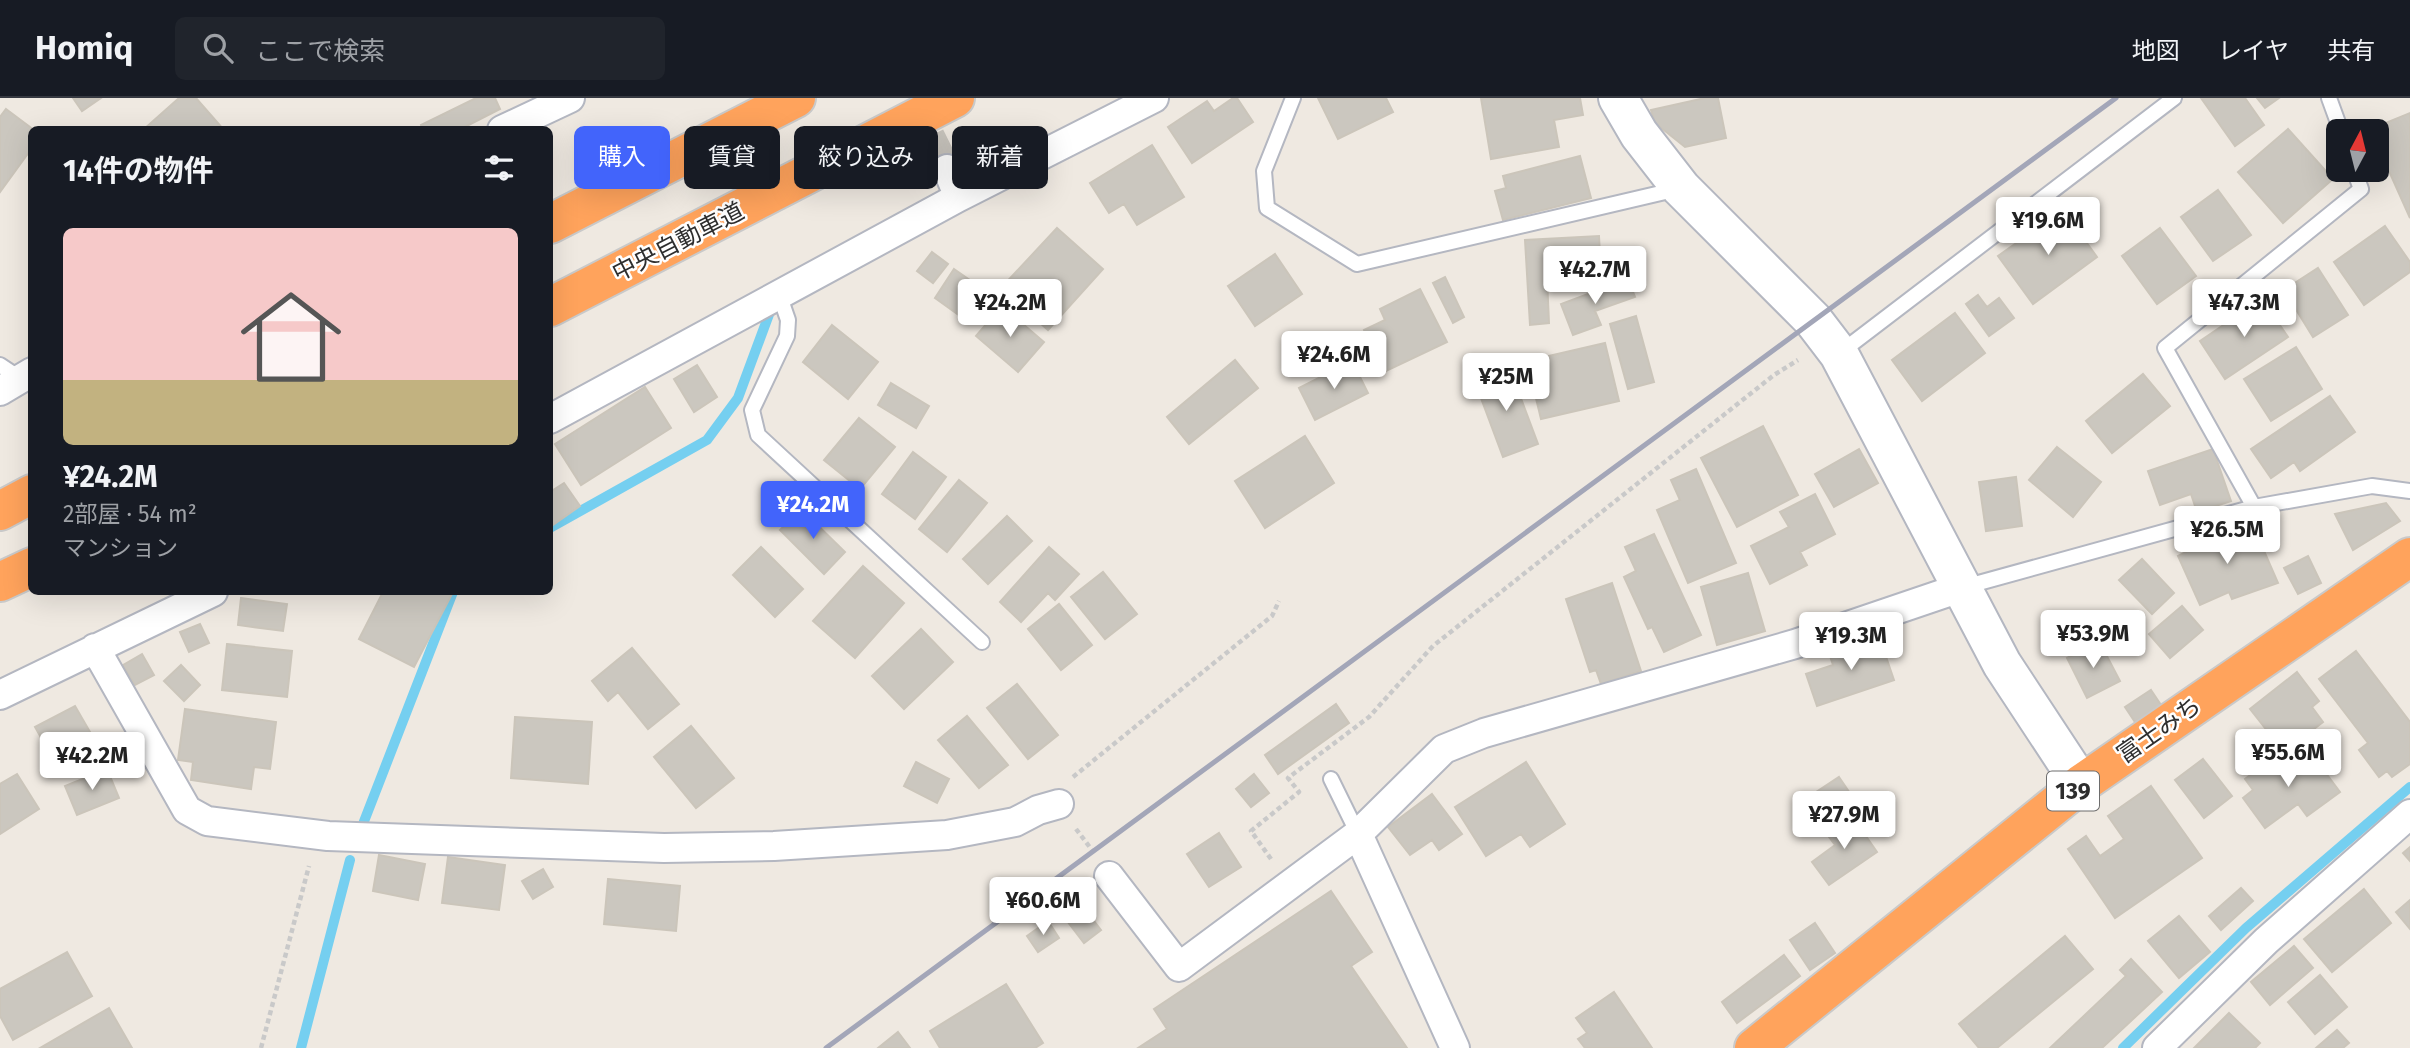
<!DOCTYPE html>
<html lang="ja">
<meta charset="utf-8">
<style>
:root{--surface:#171b24;--page:#20242c;--text:#f1f3f6;--muted:#9ea1a6;--line:#363941;--accent:#4264fb}
body{margin:0;font-family:"Fira Sans","Noto Sans JP",sans-serif;background:var(--page);color:var(--text);height:100vh;display:flex;flex-direction:column;font-size:26px;white-space:nowrap}
*{box-sizing:border-box;margin:0}
p{font-size:23px;color:var(--muted)}
.icon{flex:none;width:38px;height:38px;fill:none;stroke:currentColor;stroke-width:2;stroke-linecap:round;stroke-linejoin:round}
.map{position:relative;flex:1;overflow:hidden}
.side{position:absolute;left:28px;top:28px;width:525px;height:469px;display:flex;flex-direction:column;background:var(--surface);border-radius:10px;box-shadow:0 7px 28px #0002}
.side>*{flex:none}
.guide{position:absolute;left:574px;top:28px;width:665px;height:63px;display:flex;gap:14px}
.needle{width:46px;rotate:7deg}
.fabs{position:absolute;left:2326px;top:21px;display:grid;gap:14px}
.fabs a{display:grid;place-items:center;width:63px;height:63px;border-radius:10px;background:var(--surface);box-shadow:0 7px 28px #0002;font-size:35px}
.price{position:absolute;translate:-50% -60px;padding:0 16px;border-radius:7px;background:#fff;color:#222;font-size:23px;line-height:46px;filter:drop-shadow(0 2px 4px #0008)}
.price::after{content:'';position:absolute;left:50%;top:42px;width:21px;height:16px;margin-left:-10px;background:inherit;clip-path:polygon(0 0,100% 0,50% 100%)}
.price.active{background:var(--accent);color:#fff}
ul{padding:0;list-style:none}
li{display:grid;align-content:center;gap:14px;height:371px;padding:0 35px}
li+li{border-top:2px solid var(--line)}
li span{display:grid;place-items:center;height:217px;border-radius:10px;color:#555}
li>.icon{margin-inline-start:auto}
span .icon{width:126px;height:126px;fill:#fffc;stroke-width:1}
li b{font-size:30px}
h2{display:flex;justify-content:space-between;align-items:center;height:84px;padding:0 35px;font-size:30px}
.pill{padding:0 24px;border-radius:10px;background:var(--surface);box-shadow:0 7px 28px #0002;font-size:24px;line-height:63px}
.pill.active{background:var(--accent);color:#fff}
header{display:flex;align-items:center;gap:42px;box-sizing:border-box;height:98px;padding:0 35px;background:var(--surface);border-bottom:2px solid var(--line)}
header strong{font-size:33px}
nav{display:flex;gap:38px;margin-inline-start:auto;font-size:24px}
.search{width:490px;height:63px;background:var(--page);display:flex;align-items:center;gap:18px;box-sizing:border-box;padding:0 24px;border-radius:10px;color:var(--muted);font-size:26px}
.map>svg:first-child{display:block}
</style>
<header>
<strong>Homiq</strong>
<div class="search"><svg class="icon" aria-label="search" viewBox="0 0 24 24"><circle cx="10" cy="10" r="6"/><path d="M15 15l6 6"/></svg>ここで検索</div>
<nav><a>地図</a><a>レイヤ</a><a>共有</a></nav>
</header>
<div class="map">
<svg width="2410" height="950" viewBox="0 0 2410 950">
<rect width="100%" height="100%" fill="#efe9e1"/>
<g fill="none" stroke-linecap="round" stroke-linejoin="round">
<path stroke="#75cff0" stroke-width="10" d="M550,430L707,342L738,300L771,211
M363,726L453,494
M301,950L350,762
M2123,950L2246,830L2410,689"/>
</g>
<path fill="#cbc7bf" stroke="#cbc5ba" stroke-width="2" d="M73,0H101L82,13Z
M179,0H196L224,32H143Z
M476,0H495L500,11L459,32H423L421,27Z
M1233,0H1237L1253,24L1192,65L1168,29L1207,3L1214,13Z
M1318,0H1386L1393,14L1338,41Z
M1481,0H1580L1583,17L1554,22L1559,49L1491,61Z
M1705,0H1718L1726,40L1685,49L1655,25L1651,12Z
M2201,0H2245L2264,27L2235,48Z
M2257,0H2279L2265,10Z
M6,11L34,32H32V50L0,94V19Z
M2410,15V120L2376,44V33L2371,31Z
M2288,31L2333,81L2283,125L2238,74Z
M1152,47L1184,99L1137,127L1124,106L1109,115L1090,85Z
M1580,58L1591,100L1503,122L1495,93L1506,90L1503,78Z
M2218,92L2251,137L2213,163L2181,119Z
M2063,112L2097,159L2033,206L1998,158Z
M2385,128L2410,164V174L2364,207L2334,164Z
M1057,130L1103,171L1048,232L1001,190Z
M2160,130L2196,178L2157,206L2122,158Z
M1599,138L1601,177L1547,180L1549,225L1530,227L1525,142Z
M932,154L948,166L933,185L917,173Z
M1275,156L1302,196L1255,228L1228,188Z
M2318,170L2348,217L2313,239L2284,192Z
M954,171L990,196L970,225L935,200Z
M1445,179L1464,219L1453,225L1433,185Z
M1628,181L1635,199L1595,213L1601,227L1573,237L1561,206Z
M1420,191L1447,244L1384,274L1364,232L1385,222L1380,211Z
M1978,197L1987,209L1999,200L2014,220L1989,238L1966,206Z
M2262,201L2288,239L2225,281L2200,243Z
M1002,208L1044,244L1018,274L976,238Z
M1955,215L1985,255L1922,303L1892,262Z
M1636,218L1654,284L1628,291L1610,226Z
M832,227L878,264L848,301L803,264Z
M1605,245L1619,303L1541,321L1527,263Z
M2296,249L2322,291L2271,323L2244,281Z
M1235,262L1258,290L1189,346L1167,319Z
M1352,263L1368,295L1315,322L1299,290Z
M697,267L717,299L694,314L674,281Z
M1510,271L1538,346L1503,359L1475,284Z
M2143,276L2170,308L2112,355L2086,323Z
M891,285L929,308L916,330L878,307Z
M645,289L671,330L581,387L555,346Z
M2330,298L2355,334L2300,373L2294,364L2271,380L2251,351Z
M859,320L895,349L860,391L824,362Z
M1763,328L1798,397L1737,429L1701,360Z
M1305,338L1334,385L1265,430L1235,383Z
M2057,349L2101,384L2073,419L2029,382Z
M1859,351L1878,385L1834,409L1815,376Z
M2213,351L2231,403L2197,414L2191,396L2160,407L2148,373Z
M913,354L946,379L915,421L882,396Z
M1696,371L1736,465L1688,485L1657,412L1680,402L1671,382Z
M2016,379L2022,428L1986,433L1979,384Z
M959,382L987,405L947,454L919,431Z
M564,385L580,408L550,429V394Z
M1815,396L1835,436L1800,454L1807,467L1770,486L1751,448L1789,429L1780,414Z
M2386,405L2400,423L2353,452L2335,416Z
M801,411L845,454L824,476L780,432Z
M1007,418L1032,443L988,486L963,461Z
M2254,430L2278,485L2232,501L2229,494L2200,507L2178,458L2188,453L2185,445L2215,432L2219,444Z
M1654,436L1701,537L1664,554L1652,529L1648,531L1624,479L1636,473L1625,449Z
M761,449L803,491L775,519L733,477Z
M1049,449L1079,476L1055,502L1048,495L1021,524L1000,504Z
M2308,458L2321,485L2298,496L2284,470Z
M2142,461L2174,495L2152,516L2119,482Z
M863,468L904,505L855,560L813,523Z
M1103,474L1137,516L1105,541L1071,499Z
M1748,475L1765,533L1717,547L1701,489Z
M1612,485L1641,573L1601,586L1596,572L1590,574L1566,501Z
M383,494H453L414,569L359,541Z
M241,500L287,506L283,533L238,527Z
M1059,506L1092,547L1061,572L1028,531Z
M2182,508L2203,532L2170,560L2149,536Z
M200,526L209,545L189,554L180,534Z
M921,531L953,564L904,611L872,578Z
M1879,538L1894,582L1817,608L1806,576L1833,567L1829,555Z
M2099,543L2120,583L2087,600L2067,560Z
M227,546L292,553L287,599L222,592Z
M632,550L679,606L648,631L618,594L608,603L592,583Z
M2356,553L2410,624V666L2392,679L2387,673L2379,679L2359,652L2368,645L2319,581Z
M142,556L154,577L135,587L123,567Z
M181,567L200,587L184,603L164,583Z
M2297,574L2319,603L2312,609L2323,624L2284,654L2250,611Z
M1017,586L1058,637L1028,661L987,610Z
M2151,592L2161,607L2135,624L2125,609Z
M1336,606L1349,625L1278,676L1265,657Z
M75,608L97,646L57,668L35,629Z
M185,611L276,624L270,671L254,669L251,691L191,682L193,664L178,662Z
M967,618L1008,667L979,690L938,642Z
M515,619L592,624L588,686L511,680Z
M691,628L734,680L696,710L654,659Z
M2293,658L2300,668L2313,658L2340,694L2307,718L2298,706L2265,730L2243,700L2253,692L2245,681L2273,660L2279,668Z
M2203,661L2232,698L2204,720L2175,682Z
M916,664L949,681L937,705L904,688Z
M1526,664L1565,726L1530,749L1521,736L1486,758L1455,709Z
M107,671L119,700L77,717L65,688Z
M17,676L39,711L0,736V686Z
M1254,676L1269,695L1251,709L1236,691Z
M1839,679L1858,707L1815,736L1795,708Z
M2151,688L2202,760L2115,820L2068,751L2086,738L2100,758L2124,741L2108,718Z
M1432,696L1462,736L1439,752L1432,742L1410,757L1388,729Z
M1852,718L1877,754L1829,787L1812,764L1835,747L1826,735Z
M1219,735L1241,769L1209,789L1187,756Z
M2410,749V763L2403,755Z
M379,757L425,766L418,802L373,793Z
M448,759L505,767L499,812L442,805Z
M543,771L553,789L533,801L522,783Z
M608,781L680,788L676,833L604,826Z
M2241,790L2253,803L2221,832L2209,818Z
M2364,791L2391,825L2332,874L2304,841Z
M1331,793L1372,854L1351,868L1407,950H1138L1167,931L1154,911Z
M2410,802V831L2396,814Z
M1081,806L1101,832L1084,845L1064,819Z
M2179,818L2210,854L2179,880L2148,843Z
M1048,823L1059,840L1038,854L1027,838Z
M1815,825L1835,855L1810,872L1790,842Z
M2065,838L2093,871L1997,950H1979L1959,926Z
M2294,848L2313,870L2270,907L2251,884Z
M67,854L92,898L13,942L0,918V891Z
M1784,857L1800,878L1737,925L1722,904Z
M2131,861L2162,894L2102,950H2050L2126,878L2120,872Z
M2320,877L2347,909L2315,936L2288,904Z
M1006,886L1043,945L1035,950H940L930,933Z
M1614,894L1652,950H1585L1578,941L1587,935L1576,920Z
M109,910L132,950H40Z
M2229,915L2260,945L2255,950H2194Z
M2337,932L2349,945L2343,950H2316Z
M898,934L910,950H878Z"/>
<g fill="none" stroke-linecap="round" stroke-linejoin="round">
<path stroke="#c8c4bd" stroke-width="28" stroke-dasharray="28 14" stroke-linecap="butt" d="M912,0L947,71"/>
<g stroke="#b4b7c1" stroke-width="18">
<path id="lane" d="M1293,0L1264,73L1267,110L1357,166L1678,91
M2329,0L2341,33
M779,196L788,222L787,238L752,312L758,337L982,544
M1841,254L2174,0
M0,267L21,281
M2254,409L2372,388L2410,393
M1964,489L2254,409L2165,250L2361,91L2354,72
M1331,681L1358,736"/>
</g>
<g stroke="#b4b7c1" stroke-width="32">
<path id="street" d="M502,32L570,0
M947,71L959,99
M0,293L32,274
M550,321L959,99L1154,0
M95,550L187,712L207,723L328,738L664,750L774,748L947,737L1015,724L1038,712L1059,706
M0,597L213,494
M1358,736L1455,950
M1109,778L1179,869L1358,736L1444,651L1484,635L1795,546L1963,489
M2157,950L2266,843L2410,716"/>
</g>
<g stroke="#b4b7c1" stroke-width="42">
<path id="secondary" d="M1618,0L1639,36L1681,90L1813,222L1839,256L2002,566L2081,686"/>
</g>
<g stroke="#c9c9c9" stroke-width="42">
<path id="highway" d="M550,126L796,0
M550,209L955,0
M0,413L32,396
M0,484L32,469
M1754,950L2081,686L2410,459"/>
</g>
<path stroke="#c9c9c9" stroke-width="4.5" stroke-dasharray="5 3.5" stroke-linecap="butt" d="M1073,679L1272,518L1279,503
M1076,731L1092,752
M1271,761L1251,733L1299,694L1288,680L1369,619L1433,548L1774,277L1798,262
M261,950L309,768"/>
<use href="#lane" stroke="#fff" stroke-width="14"/>
<use href="#street" stroke="#fff" stroke-width="28"/>
<use href="#secondary" stroke="#fff" stroke-width="38"/>
<use href="#highway" stroke="#ffa35c" stroke-width="38"/>
<path stroke="#a3a6b8" stroke-width="5" d="M826,950L2116,0"/>
</g>
<g text-anchor="middle" dominant-baseline="central" stroke-width="5" stroke-linejoin="round" paint-order="stroke">
<rect fill="#fff" stroke="#6d6d6d" stroke-width="2" x="2047" y="673.5" width="52" height="39" rx="5"/>
<g font-size="23" font-weight="bold" fill="#2e2e2e">
<text x="2073" y="693">139</text>
</g>
<g font-size="24" fill="#2e2e2e" stroke="#fff">
<text transform="translate(678 144) rotate(-27)">中央自動車道</text>
<text transform="translate(2159 632) rotate(-35)">富士みち</text>
</g>
</g>
</svg>
<div class="fabs">
<a><svg class="needle" viewBox="-14 -14 28 28"><path d="M0-13l5 13h-10z" fill="#e53935"/><path d="M0 13l5-13h-10z" fill="#9ea1a6"/></svg></a>
</div>
<b class="price" style="left:2048px;top:159px">¥19.6M</b>
<b class="price" style="left:1595px;top:208px">¥42.7M</b>
<b class="price" style="left:1010px;top:241px">¥24.2M</b>
<b class="price" style="left:2244px;top:241px">¥47.3M</b>
<b class="price" style="left:1334px;top:293px">¥24.6M</b>
<b class="price" style="left:1506px;top:315px">¥25M</b>
<b class="price active" style="left:813px;top:443px">¥24.2M</b>
<b class="price" style="left:2227px;top:468px">¥26.5M</b>
<b class="price" style="left:2093px;top:572px">¥53.9M</b>
<b class="price" style="left:1851px;top:574px">¥19.3M</b>
<b class="price" style="left:2288px;top:691px">¥55.6M</b>
<b class="price" style="left:92px;top:694px">¥42.2M</b>
<b class="price" style="left:1844px;top:753px">¥27.9M</b>
<b class="price" style="left:1043px;top:839px">¥60.6M</b>
<div class="guide">
<a class="pill active">購入</a>
<a class="pill">賃貸</a>
<a class="pill">絞り込み</a>
<a class="pill">新着</a>
</div>
<section class="side">
<h2>14件の物件<svg class="icon" aria-label="filters" viewBox="0 0 24 24"><path d="M4 7h16M4 17h16"/><circle cx="9" cy="7" r="2"/><circle cx="15" cy="17" r="2"/></svg></h2>
<ul>
<li><span style="background:linear-gradient(#f6c9c9 70%,#c2b280 0)"><svg class="icon" aria-label="home" viewBox="0 0 24 24"><path d="M3 11l9-7 9 7M6 9v11h12V9"/></svg></span><div><b>¥24.2M</b><p>2部屋 · 54 m²</p><p>マンション</p></div></li>
</ul>
</section>
</div>
